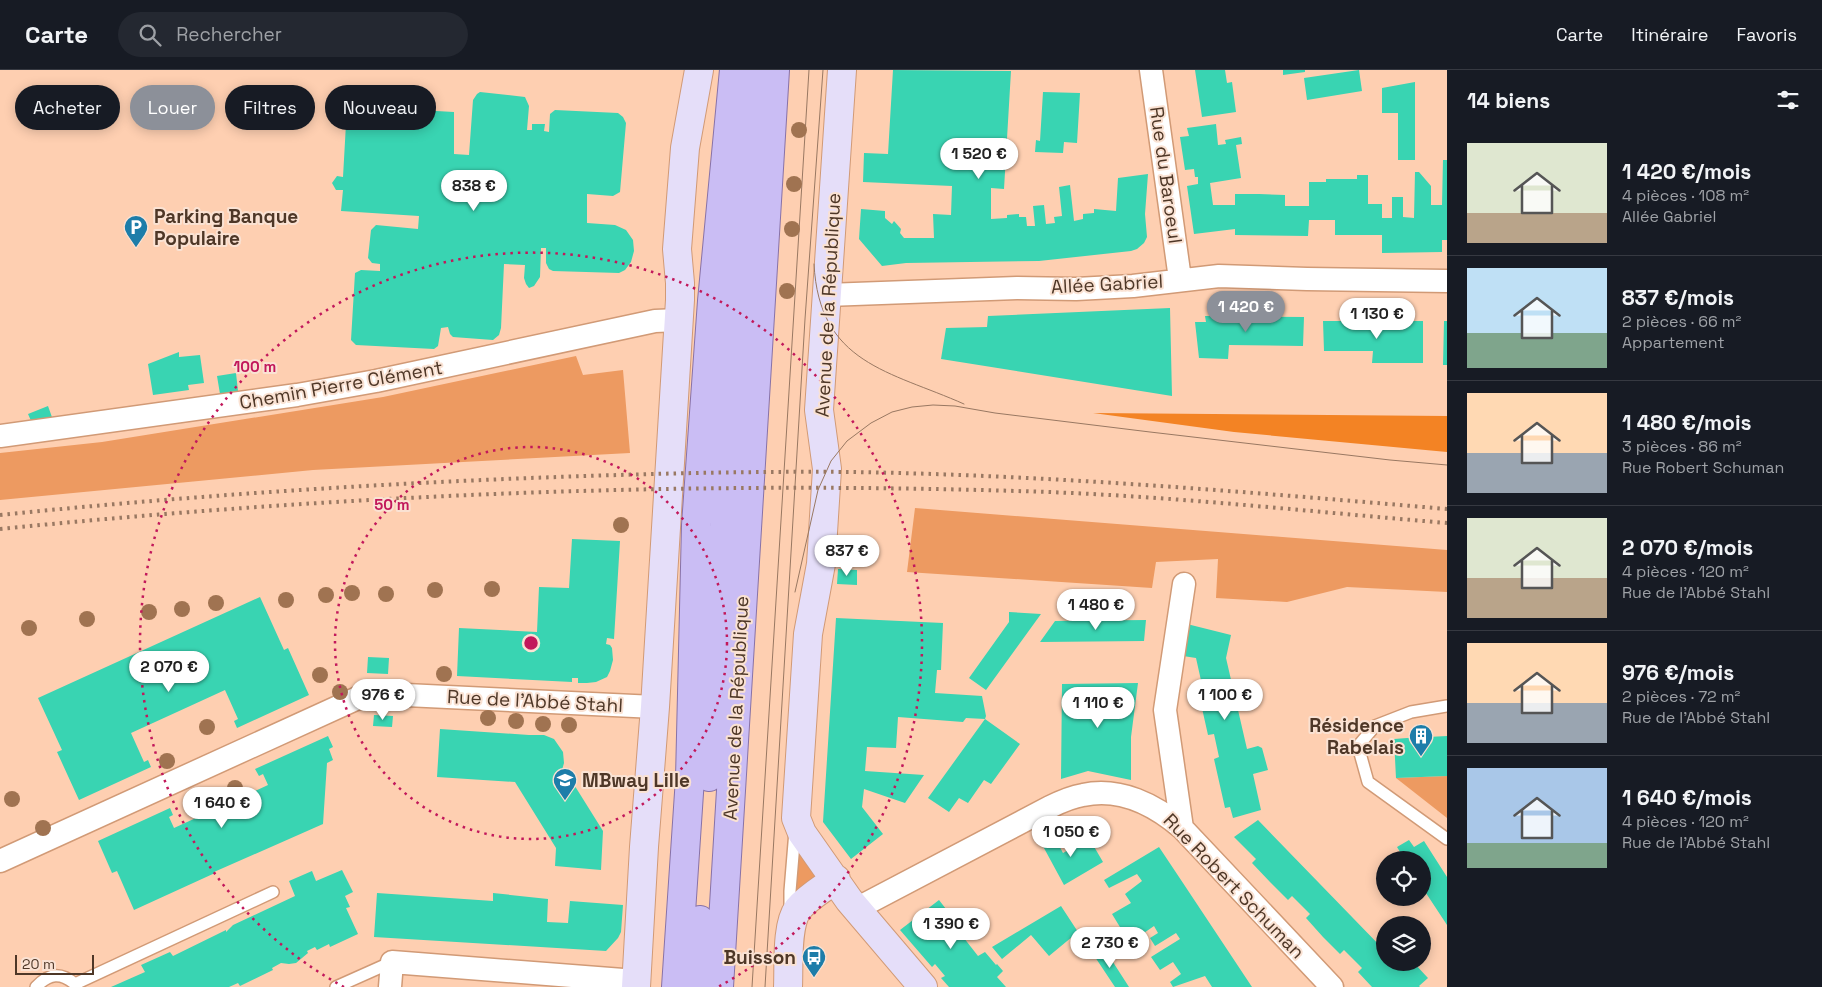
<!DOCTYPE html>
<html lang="fr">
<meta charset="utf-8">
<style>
:root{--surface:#171b24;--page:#242831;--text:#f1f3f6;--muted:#9ea1a6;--line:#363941;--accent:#8c9099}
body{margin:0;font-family:"Space Grotesk",sans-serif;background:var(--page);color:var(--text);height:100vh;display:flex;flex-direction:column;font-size:19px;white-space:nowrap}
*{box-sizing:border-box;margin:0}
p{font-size:16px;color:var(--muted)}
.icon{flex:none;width:28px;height:28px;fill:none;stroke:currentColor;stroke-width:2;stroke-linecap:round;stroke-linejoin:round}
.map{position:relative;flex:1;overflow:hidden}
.side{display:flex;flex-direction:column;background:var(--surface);width:375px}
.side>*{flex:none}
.banner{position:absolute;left:15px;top:15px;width:475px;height:45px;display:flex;gap:10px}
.buttons{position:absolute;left:1376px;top:781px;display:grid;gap:10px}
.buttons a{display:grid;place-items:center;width:55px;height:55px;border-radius:50%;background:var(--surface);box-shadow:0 2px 12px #0003;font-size:25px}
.scale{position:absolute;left:15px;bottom:12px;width:79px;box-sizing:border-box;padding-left:5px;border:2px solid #4e3727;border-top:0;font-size:14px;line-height:18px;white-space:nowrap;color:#4e3727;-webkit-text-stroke:4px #fae2d3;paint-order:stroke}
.price{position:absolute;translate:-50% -42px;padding:0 11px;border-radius:18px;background:#fff;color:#222;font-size:16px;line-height:32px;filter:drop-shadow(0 1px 2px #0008)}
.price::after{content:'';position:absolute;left:50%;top:30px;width:15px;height:11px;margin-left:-8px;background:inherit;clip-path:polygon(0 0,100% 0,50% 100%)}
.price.current{background:var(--accent);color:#fff}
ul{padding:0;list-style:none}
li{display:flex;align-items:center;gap:15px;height:125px;padding:0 20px}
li+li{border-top:1px solid var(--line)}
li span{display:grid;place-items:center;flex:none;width:140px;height:100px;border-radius:0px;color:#555}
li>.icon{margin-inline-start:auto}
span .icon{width:60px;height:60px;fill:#fffc;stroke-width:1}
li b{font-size:21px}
h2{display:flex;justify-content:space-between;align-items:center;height:60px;padding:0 20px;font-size:21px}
.chip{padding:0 18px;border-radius:22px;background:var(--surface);box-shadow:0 2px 12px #0003;font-size:18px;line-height:45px}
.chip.current{background:var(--accent);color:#fff}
header{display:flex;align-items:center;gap:30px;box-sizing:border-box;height:70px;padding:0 25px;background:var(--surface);border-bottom:1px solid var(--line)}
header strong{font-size:24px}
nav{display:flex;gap:28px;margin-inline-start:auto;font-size:18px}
.search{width:350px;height:45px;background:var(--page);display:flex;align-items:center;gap:12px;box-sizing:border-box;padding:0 18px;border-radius:28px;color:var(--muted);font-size:19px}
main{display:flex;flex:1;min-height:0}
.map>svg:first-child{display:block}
</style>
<header>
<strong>Carte</strong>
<div class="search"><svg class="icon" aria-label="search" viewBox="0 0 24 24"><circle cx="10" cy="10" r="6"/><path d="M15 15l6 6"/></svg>Rechercher</div>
<nav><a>Carte</a><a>Itinéraire</a><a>Favoris</a></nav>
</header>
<main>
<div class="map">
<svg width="1447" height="917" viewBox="0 0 1447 917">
<rect width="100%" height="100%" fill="#fecfb1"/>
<path fill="#ed9a61" d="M576,286L583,305L623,300L630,383L313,400L0,430V383L102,372L383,327Z
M915,438L1447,480V522L1347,517L1287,532L1216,528L1218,489L1156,492L1152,518L907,502Z
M1447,706V748L1396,708Z
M799,774L817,801L813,812L795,826Z"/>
<path fill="#f38324" d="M1093,343L1447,346V382L1234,362Z"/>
<path fill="#39d4b2" d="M893,0L1011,1L1004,119L991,118V149L1007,148V145L1019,144V147H1026L1027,156H1035L1033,136L1044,135L1046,154L1055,153L1054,147L1062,146L1059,117L1070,115L1074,151L1083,149V144L1094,143V139L1116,141L1118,108L1148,104L1145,144L1147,167L1144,173L1137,179L1131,181L1039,191L906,193L882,196L859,169L861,139L885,141V148L892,154L894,151L901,159L900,163L904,168H934L933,144L951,145L952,116L863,112L864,83L888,84Z
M1195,0H1225L1227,13L1232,12L1236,42L1202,47Z
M1283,0H1305V2L1283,5Z
M1359,0L1362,21L1307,30L1304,8Z
M1415,12V90H1398V43H1382V18Z
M480,22L525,27L529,36L527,60H532V54H545L544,61L549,62L550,44L555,40L618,43L623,47L626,53L620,122L613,126L587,124V153L615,155L626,160L633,170L634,181L631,192L625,200L619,203L553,201L549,199L546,193V178H541L540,207L534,216L529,218L526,214L524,208L525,195L504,194L501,258L499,265L493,270L453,267L450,264L448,257L441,258L438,276L434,279L356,275L351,270L355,203L361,200L380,201V194L372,193L368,188L371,160L376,155L418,159L419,146L341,141L343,120H336L332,113L337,106L343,107L347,36L454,42V84L469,85L473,30L477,24Z
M1043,22L1080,23L1077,73L1064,72L1063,83L1035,82L1036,70L1040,71Z
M1216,54L1218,75L1226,74L1225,70L1241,67L1242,74L1236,75L1241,108L1210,113L1213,135H1235V124H1259L1285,125V136H1309V112H1326V109H1357V105H1368V134H1382V148H1392V127H1403V147L1414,148L1415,102H1419L1431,116V135H1442L1443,90H1447V170H1442V182L1382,183V165H1335V150H1309L1308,166L1235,165V159L1194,164L1187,116L1198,114V107H1195L1194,99L1185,100L1180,67L1189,66L1187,58Z
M1170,238L1172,326L941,289L946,258L987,257L988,246Z
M1205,246L1304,247L1303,276L1229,275L1228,289L1199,288L1195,252H1206Z
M1323,251H1423V293H1372L1373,281H1324Z
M1444,251H1447V295H1443Z
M179,282V287L200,285L204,313L188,315L189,320L153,325L148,294Z
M236,303L238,321L220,324L217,306Z
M48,336L53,350L32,353L28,344Z
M572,469L620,471L614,569L607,568L606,574L610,575L612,578L613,590L610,601L607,607L596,612L587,613H578V608H572V612L457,606L459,558L537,562L539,517L569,518Z
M838,499L857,500V515L837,514Z
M260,527L284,580L288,578L309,625L237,658L234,651L238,649L225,620L177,642L131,663L144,692L148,690L151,697L79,730L57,682L62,680L38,628Z
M1009,542L1041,544L986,620L969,608L1009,552Z
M836,548L943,553L941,600H937L935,623L982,626L986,646L985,649L966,648L963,652L898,647L896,678L867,677L865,701L924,705L905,733L864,719L862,737L883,764L851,789L823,752Z
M1146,550L1144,571L1040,572L1055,551Z
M1187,554L1231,565L1226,588L1247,679L1258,676L1262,678L1268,700L1253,704L1261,740L1233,748L1230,737L1225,738L1214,689L1219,687L1214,664L1208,665L1197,616L1202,615L1196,588L1183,586Z
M368,587L389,588L388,604L367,603Z
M1138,613L1131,667V710L1088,701L1061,709L1062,614Z
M374,645L393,646L392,657L373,656Z
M985,649L1020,674L991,714L984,710L968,733L959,728L949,742L928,728Z
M440,659L529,665H544L554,669L563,682L564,693L562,700L566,706L568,705L603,761L601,800L555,796L556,778L515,712L437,707Z
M1423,661H1428V667L1447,666V706L1396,708L1394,669L1420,667Z
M328,666L333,677L329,679L333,690L327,693L323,754L214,802L215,803L134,840L117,801L112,803L98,771L170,738L173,745L169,747L174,758L268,715L263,704L259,706L255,699Z
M1258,750L1385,881V892H1397L1400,896L1404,892H1413L1428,908L1419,916L1420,917H1372L1358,902L1362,898L1344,880L1340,884L1323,867L1306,848L1310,844L1292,826L1288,830L1270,812L1252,793L1256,789L1234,767Z
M1051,760L1063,783L1089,768L1103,792L1064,815L1038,767Z
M1409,770L1414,777L1424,771L1447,807V855L1422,817V790H1405L1397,777Z
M1159,777L1183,813L1252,917H1212L1205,906L1173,917L1170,912L1181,904L1173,892L1160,900L1151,887L1180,869L1176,863L1155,876L1150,868L1158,863L1154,856L1141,865L1122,867L1119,863L1123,862L1112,844L1131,833L1125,824L1142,811L1137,804L1109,818L1104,810Z
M342,800L353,822L345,826L350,837L346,838L358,864L330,877L329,874L317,880L315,877L307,881L308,883L296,893L289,894L281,893L272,898L273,900L240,916L238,913L229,917H111L145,902L141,895L170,882L173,886L226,860V862L233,855L295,826L289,811L312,801L316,811Z
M377,823L493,831V823L548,829L547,852L568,853L570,831L623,835L621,862L618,868L606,881L374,867Z
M939,830L956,852L953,854L978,886L985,882L996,895L997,894L1003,901L997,907L1006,917H949L941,908L945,906L935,894L932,897L900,860Z
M1061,836L1078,862L1049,886L1031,865L1002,889L992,877Z
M1103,877L1111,889L1129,917H1115L1093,884Z"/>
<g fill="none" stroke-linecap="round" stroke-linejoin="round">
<g stroke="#d19a76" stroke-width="14">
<path id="lane" d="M1447,636L1411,642L1375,656L1358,676L1368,712L1447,769
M790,843V821L795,761
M36,917C49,903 61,902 75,914
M76,917L75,914L273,822
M336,917L392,892"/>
</g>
<g stroke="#d19a76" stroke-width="25">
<path id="street" d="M1151,0L1180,209
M827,225L1017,218L1076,219L1133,216L1219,206L1307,209L1447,211
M0,366L297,325L376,311L655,251L679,250
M1182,758L1165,640L1184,514
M0,791L360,627L385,624L655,637
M856,839L1050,737C1060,732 1071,727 1083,725C1120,717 1155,735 1182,758L1332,917
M390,917L392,892L636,911"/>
</g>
<g stroke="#d19a76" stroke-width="30">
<path id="secondary" d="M842,0L819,340L827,399L821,494L808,564L796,748L802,763L849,830L923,917
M636,917L644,777L655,637L680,230V213L677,179L685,78L699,0
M788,917C789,896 786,855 798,839C808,827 824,818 836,809"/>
</g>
<g stroke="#8872a7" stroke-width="30">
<path id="primary" d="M709,707L751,6
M676,917L690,708L696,455L712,231L734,0
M696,917L700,850
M719,917L775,0"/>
</g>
<use href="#lane" stroke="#fff" stroke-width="11"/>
<use href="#street" stroke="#fff" stroke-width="22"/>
<use href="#secondary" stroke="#e5def9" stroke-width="28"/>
<use href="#primary" stroke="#cabdf4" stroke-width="28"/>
<path stroke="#997862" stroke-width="1" d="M814,194C819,294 890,301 964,334
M795,522L818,420L831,391L847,371L871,353L892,342L912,337L933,335L955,336L995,343L1150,362L1390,390L1447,395
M752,917L809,0
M765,917L805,249L823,0"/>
<path stroke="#997862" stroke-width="4" stroke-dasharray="2.5 5" stroke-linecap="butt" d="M0,445C176,427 353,415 530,408C637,404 744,401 851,402C1050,405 1248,422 1447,439
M0,459C348,424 698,410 1048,422C1181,427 1314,442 1447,453"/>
</g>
<g fill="#a07351">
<circle cx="799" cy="60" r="8"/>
<circle cx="794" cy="114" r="8"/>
<circle cx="792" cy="159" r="8"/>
<circle cx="787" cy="221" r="8"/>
<circle cx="621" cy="455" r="8"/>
<circle cx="492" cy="519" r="8"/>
<circle cx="435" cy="520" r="8"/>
<circle cx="352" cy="523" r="8"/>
<circle cx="386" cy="524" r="8"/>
<circle cx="326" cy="525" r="8"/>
<circle cx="286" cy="530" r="8"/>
<circle cx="216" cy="533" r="8"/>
<circle cx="182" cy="539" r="8"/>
<circle cx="149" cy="542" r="8"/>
<circle cx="87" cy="549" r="8"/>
<circle cx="29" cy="558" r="8"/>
<circle cx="444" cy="604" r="8"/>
<circle cx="320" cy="605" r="8"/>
<circle cx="340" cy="622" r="8"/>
<circle cx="488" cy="648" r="8"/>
<circle cx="516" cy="651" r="8"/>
<circle cx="543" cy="654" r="8"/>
<circle cx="569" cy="655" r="8"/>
<circle cx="207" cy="657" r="8"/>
<circle cx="167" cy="691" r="8"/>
<circle cx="235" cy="718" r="8"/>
<circle cx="12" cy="729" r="8"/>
<circle cx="43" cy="758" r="8"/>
</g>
<g fill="none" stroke="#c2185b" stroke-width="2.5" stroke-dasharray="2.5 5">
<circle cx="531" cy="573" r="196"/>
<path d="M344 917A391 391 0 1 1 718 917"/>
</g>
<defs>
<g id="parking-pin" transform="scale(1.25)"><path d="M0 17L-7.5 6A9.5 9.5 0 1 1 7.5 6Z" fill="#1d7da9" stroke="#fae2d3"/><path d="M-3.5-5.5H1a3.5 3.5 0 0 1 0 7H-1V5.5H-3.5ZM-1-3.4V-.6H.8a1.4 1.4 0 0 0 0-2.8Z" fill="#fff"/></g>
<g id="building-pin" transform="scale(1.25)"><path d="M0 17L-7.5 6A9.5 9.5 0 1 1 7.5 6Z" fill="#1d7da9" stroke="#fae2d3"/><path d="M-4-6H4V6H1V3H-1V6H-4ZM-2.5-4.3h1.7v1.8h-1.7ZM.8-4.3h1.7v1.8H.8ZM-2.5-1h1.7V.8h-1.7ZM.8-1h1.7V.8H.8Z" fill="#fff"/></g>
<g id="university-pin" transform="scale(1.25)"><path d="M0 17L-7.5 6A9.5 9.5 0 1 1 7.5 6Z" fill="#1d7da9" stroke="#fae2d3"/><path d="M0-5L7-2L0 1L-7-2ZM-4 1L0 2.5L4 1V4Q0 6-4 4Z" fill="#fff"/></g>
<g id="bus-pin" transform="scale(1.25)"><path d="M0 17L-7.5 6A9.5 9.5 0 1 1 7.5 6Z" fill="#1d7da9" stroke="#fae2d3"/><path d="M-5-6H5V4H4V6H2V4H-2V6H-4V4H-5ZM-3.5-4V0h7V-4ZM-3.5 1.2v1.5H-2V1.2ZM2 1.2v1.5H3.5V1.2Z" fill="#fff"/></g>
</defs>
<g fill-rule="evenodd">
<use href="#parking-pin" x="136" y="157"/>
<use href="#building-pin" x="1421" y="666"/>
<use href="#university-pin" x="565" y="710"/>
<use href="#bus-pin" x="814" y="887"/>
</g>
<g text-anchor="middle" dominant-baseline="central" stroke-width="4" stroke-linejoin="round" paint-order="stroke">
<g font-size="19" fill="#4e3727" stroke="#fae2d3">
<text transform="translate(1166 105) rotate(82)">Rue du Baroeul</text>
<text transform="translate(1107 214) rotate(-3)">Allée Gabriel</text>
<text transform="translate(828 235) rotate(-87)">Avenue de la République</text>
<text transform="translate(341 315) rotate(-10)">Chemin Pierre Clément</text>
<text transform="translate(535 631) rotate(3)">Rue de l'Abbé Stahl</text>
<text transform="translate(736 638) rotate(-87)">Avenue de la République</text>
<text transform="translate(1234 816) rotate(46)">Rue Robert Schuman</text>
</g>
<g font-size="19" font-weight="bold" fill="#4e3727" stroke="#fae2d3" text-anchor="start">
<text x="154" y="146">Parking Banque<tspan x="154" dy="22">Populaire</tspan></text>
<text x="1404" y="655" text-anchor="end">Résidence<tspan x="1404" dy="22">Rabelais</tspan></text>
<text x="582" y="710">MBway Lille</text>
<text x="796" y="887" text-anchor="end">Buisson</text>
</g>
</g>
<circle cx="531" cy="573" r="8" fill="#c2185b" stroke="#fae2d3" stroke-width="2.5"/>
<g font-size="15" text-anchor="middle" font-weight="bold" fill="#c2185b" stroke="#fae2d3" stroke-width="4" stroke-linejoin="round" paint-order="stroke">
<text x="255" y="302">100 m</text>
<text x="392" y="440">50 m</text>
</g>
</svg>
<div class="buttons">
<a><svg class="icon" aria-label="locate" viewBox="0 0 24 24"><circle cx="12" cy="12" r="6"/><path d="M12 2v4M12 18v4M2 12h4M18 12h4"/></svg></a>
<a><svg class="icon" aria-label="layers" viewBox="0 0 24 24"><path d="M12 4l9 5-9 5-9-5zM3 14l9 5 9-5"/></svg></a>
</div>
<div class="scale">20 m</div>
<b class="price" style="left:979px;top:110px">1 520 €</b>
<b class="price" style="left:474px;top:142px">838 €</b>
<b class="price current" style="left:1246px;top:263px">1 420 €</b>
<b class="price" style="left:1377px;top:270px">1 130 €</b>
<b class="price" style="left:847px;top:507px">837 €</b>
<b class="price" style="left:1096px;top:561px">1 480 €</b>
<b class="price" style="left:169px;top:623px">2 070 €</b>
<b class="price" style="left:383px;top:651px">976 €</b>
<b class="price" style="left:1225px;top:651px">1 100 €</b>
<b class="price" style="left:1098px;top:659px">1 110 €</b>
<b class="price" style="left:222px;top:759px">1 640 €</b>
<b class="price" style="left:1071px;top:788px">1 050 €</b>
<b class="price" style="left:951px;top:880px">1 390 €</b>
<b class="price" style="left:1110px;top:899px">2 730 €</b>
<div class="banner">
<a class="chip">Acheter</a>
<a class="chip current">Louer</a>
<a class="chip">Filtres</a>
<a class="chip">Nouveau</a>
</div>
</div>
<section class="side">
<h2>14 biens<svg class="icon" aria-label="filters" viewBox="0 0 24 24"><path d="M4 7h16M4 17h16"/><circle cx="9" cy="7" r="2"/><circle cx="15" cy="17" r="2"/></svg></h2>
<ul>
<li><span style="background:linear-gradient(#dfe7d0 70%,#b9a48a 0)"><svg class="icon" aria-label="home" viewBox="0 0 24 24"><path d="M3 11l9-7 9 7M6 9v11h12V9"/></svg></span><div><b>1 420 €/mois</b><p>4 pièces · 108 m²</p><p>Allée Gabriel</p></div></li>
<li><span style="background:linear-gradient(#bfe0f5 65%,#7fa58c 0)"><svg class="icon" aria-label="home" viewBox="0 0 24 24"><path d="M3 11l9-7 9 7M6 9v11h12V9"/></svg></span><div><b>837 €/mois</b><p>2 pièces · 66 m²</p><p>Appartement</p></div></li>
<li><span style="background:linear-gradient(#ffd9b3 60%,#9aa5b1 0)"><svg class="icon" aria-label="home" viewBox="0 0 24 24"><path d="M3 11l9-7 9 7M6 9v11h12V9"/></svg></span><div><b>1 480 €/mois</b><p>3 pièces · 86 m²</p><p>Rue Robert Schuman</p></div></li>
<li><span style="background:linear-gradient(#dfe7d0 60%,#b9a48a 0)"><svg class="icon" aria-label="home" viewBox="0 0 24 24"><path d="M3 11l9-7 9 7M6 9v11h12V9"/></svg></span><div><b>2 070 €/mois</b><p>4 pièces · 120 m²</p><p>Rue de l'Abbé Stahl</p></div></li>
<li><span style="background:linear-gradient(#ffd9b3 60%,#9aa5b1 0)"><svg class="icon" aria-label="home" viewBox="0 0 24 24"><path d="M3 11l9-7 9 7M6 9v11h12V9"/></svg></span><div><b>976 €/mois</b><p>2 pièces · 72 m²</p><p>Rue de l'Abbé Stahl</p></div></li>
<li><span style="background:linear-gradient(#a9c7e8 75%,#7fa58c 0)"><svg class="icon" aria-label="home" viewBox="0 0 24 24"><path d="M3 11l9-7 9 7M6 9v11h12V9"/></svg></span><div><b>1 640 €/mois</b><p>4 pièces · 120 m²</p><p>Rue de l'Abbé Stahl</p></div></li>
</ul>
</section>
</main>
